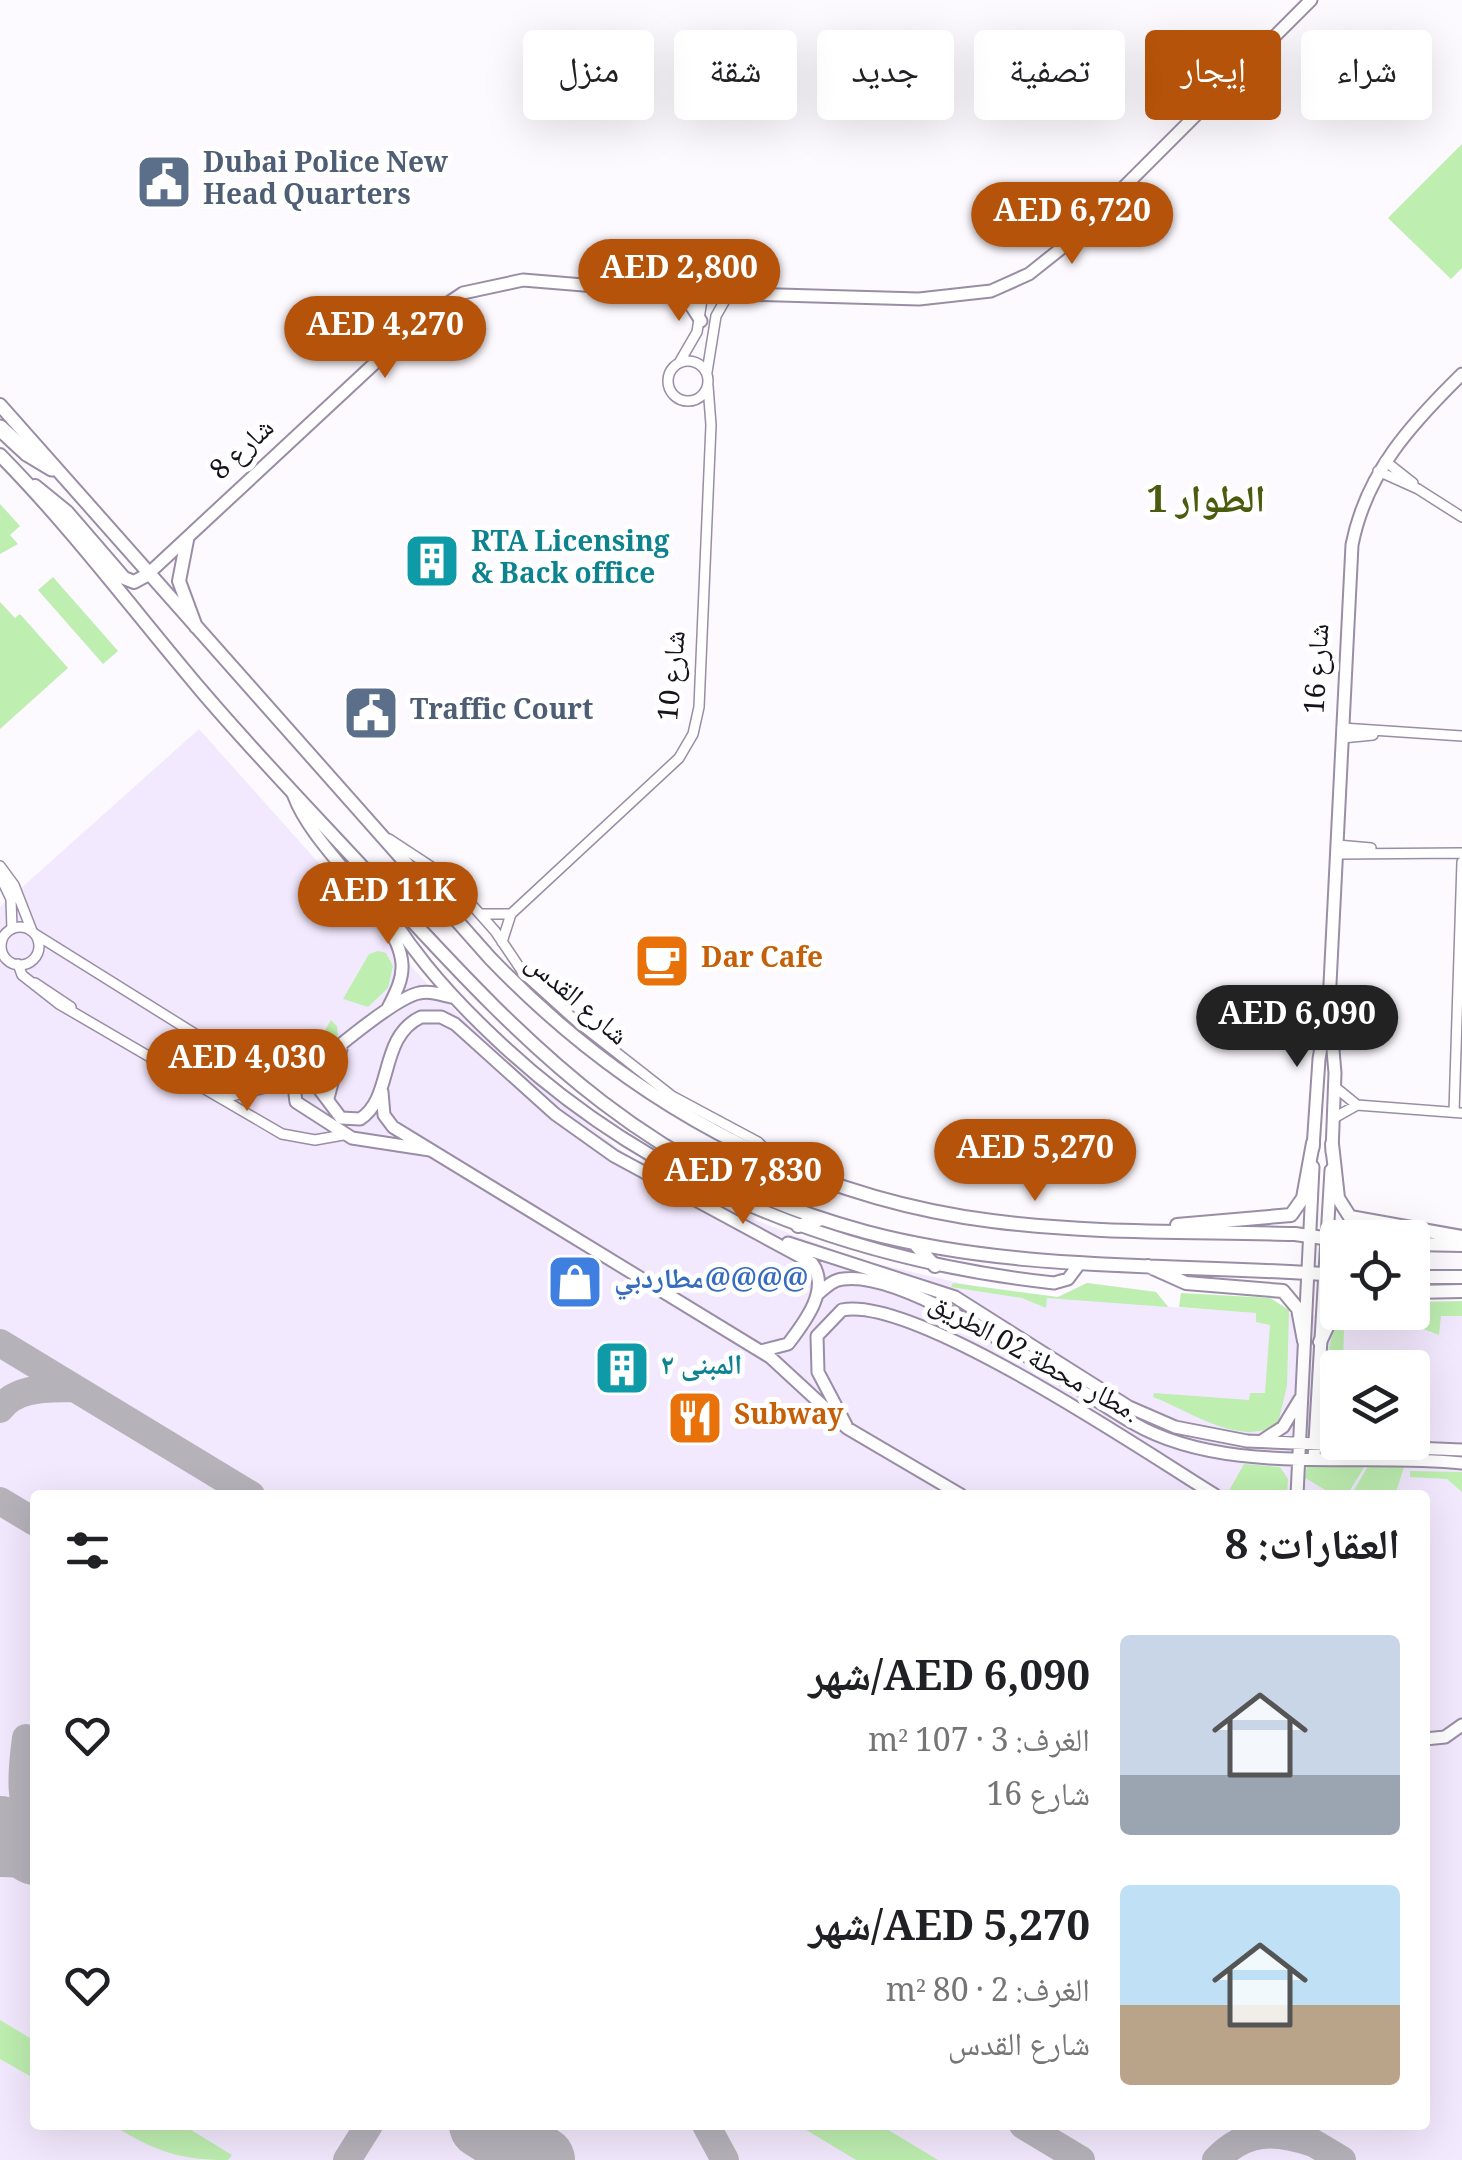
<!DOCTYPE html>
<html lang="ar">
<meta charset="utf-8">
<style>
:root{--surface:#fff;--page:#f6f6f6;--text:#202124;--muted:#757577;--accent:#b45309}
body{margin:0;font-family:Georgia,"Noto Naskh Arabic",serif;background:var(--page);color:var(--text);direction:rtl;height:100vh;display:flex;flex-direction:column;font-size:38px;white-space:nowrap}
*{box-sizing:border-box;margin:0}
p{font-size:32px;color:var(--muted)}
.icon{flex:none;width:55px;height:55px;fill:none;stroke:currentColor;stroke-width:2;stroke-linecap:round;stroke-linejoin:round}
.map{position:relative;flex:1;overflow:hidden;direction:ltr}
.panel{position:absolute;left:30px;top:1490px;width:1400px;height:640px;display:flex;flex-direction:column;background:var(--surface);border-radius:10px;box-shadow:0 10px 40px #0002;direction:rtl}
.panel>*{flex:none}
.hud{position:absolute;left:30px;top:30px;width:1402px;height:90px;direction:rtl;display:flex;gap:20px}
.tools{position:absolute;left:1320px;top:1220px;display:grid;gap:20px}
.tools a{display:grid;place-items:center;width:110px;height:110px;border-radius:10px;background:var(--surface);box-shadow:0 10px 40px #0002;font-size:50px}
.price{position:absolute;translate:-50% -85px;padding:0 22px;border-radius:35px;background:var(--accent);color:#fff;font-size:32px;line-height:65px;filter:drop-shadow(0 2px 5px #0008)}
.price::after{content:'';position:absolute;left:50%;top:60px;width:30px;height:22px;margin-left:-15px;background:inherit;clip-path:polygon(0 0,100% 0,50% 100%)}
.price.active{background:#222;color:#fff}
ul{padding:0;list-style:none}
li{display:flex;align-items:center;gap:30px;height:250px;padding:0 30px}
li span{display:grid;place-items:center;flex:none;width:280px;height:200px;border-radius:10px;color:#555}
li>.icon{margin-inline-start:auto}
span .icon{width:120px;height:120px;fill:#fffc;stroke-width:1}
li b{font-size:42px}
h2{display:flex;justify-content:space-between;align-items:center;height:120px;padding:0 30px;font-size:42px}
.chip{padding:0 35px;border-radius:10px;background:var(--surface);box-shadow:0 10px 40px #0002;font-size:35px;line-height:90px}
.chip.active{background:var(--accent);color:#fff}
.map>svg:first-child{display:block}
</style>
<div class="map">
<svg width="1462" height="2160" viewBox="0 0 1462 2160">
<rect width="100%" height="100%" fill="#fcf9ff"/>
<path fill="#f3e9fe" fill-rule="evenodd" d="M199,729L427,984L514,1067L623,1152L726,1209L860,1260L990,1290L1058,1297L1087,1283L1156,1292L1169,1307L1359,1318L1360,1313L1421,1312V1328L1430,1329V1334L1440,1315L1462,1316V2160H0V907ZM1338,1368H1412V1442H1338ZM35,1495H1425V2125H35Z"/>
<path fill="#beeeb0" d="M1462,144V268L1451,279L1388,218Z
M0,504L20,526L10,535L18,544L0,554Z
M53,577L118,651L103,664L38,590Z
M0,602L15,618L20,614L68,668L0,729Z
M378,951L386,953L393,966L388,988L368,1007L343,999L369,954Z
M331,1020L337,1026L338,1036L305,1063Z
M953,1283L1058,1297L1087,1283L1156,1292L1168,1307L1047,1298L1046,1308L1022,1298L951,1287Z
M1181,1293L1270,1298L1289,1310L1287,1385L1278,1424C1241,1448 1190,1411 1153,1397L1154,1393L1249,1400L1250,1393H1265L1270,1325L1256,1322V1313L1179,1307Z
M1462,1301V1316H1441L1439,1335L1421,1328V1312L1413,1311V1302Z
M1341,1313H1360L1359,1326H1344L1343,1367L1338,1368L1337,1435C1317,1416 1326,1335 1341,1313Z
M1244,1464L1280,1467L1288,1479L1287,1495L1227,1494Z
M1307,1466H1365L1347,1495H1334L1305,1478Z
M1368,1466L1404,1467L1395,1495L1376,1490L1351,1495Z
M1410,1471L1462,1472V1492L1447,1479L1410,1477Z
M0,2020L35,2041V2079L0,2059Z
M112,2125H183L232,2155L228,2160C177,2160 156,2151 112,2125Z
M798,2125H880L938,2160H856Z"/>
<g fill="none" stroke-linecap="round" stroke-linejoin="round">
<path stroke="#b6b2ba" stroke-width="28" d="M0,1343L251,1495
M0,1409C17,1386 48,1389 74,1388
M0,1501L35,1522
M26,1738C21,1775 19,1803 35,1837
M0,1863L35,1864
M706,2125L725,2160
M1023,2125L1081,2160
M1300,2135L1342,2160
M347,2160L369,2125
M1216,2160C1246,2129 1275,2130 1313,2143"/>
<path stroke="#b6b2ba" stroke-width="68" d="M0,1830L35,1851
M483,2125L541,2160"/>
<g stroke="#9a8da6" stroke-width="12">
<path id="minor" d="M668 381a20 20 0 1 1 40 0a20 20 0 1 1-40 0Z
M679,363L697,332L703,293
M707,372L716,316L729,293
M1385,461L1413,483
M1378,471L1418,489L1462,517
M1342,728L1462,736
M1342,738L1373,735
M389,839L447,877L495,931L524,974L575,1020L672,1096L758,1142L773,1157
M1337,845L1371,848
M1337,854L1462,853
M0,866L14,885L32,931
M0,876L11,899L12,929
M481,914H511
M1 946a19 19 0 1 1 38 0a19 19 0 1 1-38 0Z
M35,934L216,1047L266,1073L303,1080
M502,942L511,914L679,758L693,734L699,707L711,425L708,386
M18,964L22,975L59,1004L282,1134L315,1140L343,1135
M35,983L71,1007
M1335,1087L1357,1105L1462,1113
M223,1098L265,1088L272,1075
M1454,1112L1462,862
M1334,1118L1357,1105"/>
</g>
<g stroke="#9a8da6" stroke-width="15">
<path id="tertiary" d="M674,294L690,304L701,321
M147,575L418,323L463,293L523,280L668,292L919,299L991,291L1029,274L1068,243L1311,0
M294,796C314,851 399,914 402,964C403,980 395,994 388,1008
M370,879C401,941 446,992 496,1039C650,1185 844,1260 1054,1283L1068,1279L1080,1263
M303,1080C319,1060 395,998 419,993C430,991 440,994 451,997
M382,1092L384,1115L393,1127L770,1357L847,1428L961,1495
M328,1098L341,1049
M1313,1148L1319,1059L1327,1013
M430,1150L352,1138L296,1102L294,1086L303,1080L313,1081L341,1118L360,1119C394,1098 378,1037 421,1017H441L455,1024L555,1114L614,1156L812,1263C831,1289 804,1323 788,1344L761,1351
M1332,1152L1335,1073L1329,1004L1352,545C1366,473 1411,424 1462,374
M788,1243L955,1297L1129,1407L1175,1427L1247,1441L1462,1450
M818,1294C825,1288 832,1280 843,1279C910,1269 1071,1387 1133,1423C1226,1477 1359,1452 1462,1463
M846,1425L818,1372L817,1336L842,1310C915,1295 1145,1452 1215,1495
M1263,1440L1283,1427L1300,1399
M1314,1458L1331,1170
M1297,1495L1313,1167
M1425,1739L1445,1737L1462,1725"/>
</g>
<g stroke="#9a8da6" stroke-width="16">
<path id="secondary" d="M0,405L490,958C625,1099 796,1196 992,1221C1092,1234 1194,1231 1295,1234L1338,1240
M0,455C72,528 134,611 200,689C261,761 328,829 391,898C535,1055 653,1175 866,1232C1020,1273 1181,1263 1338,1275
M35,486L67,512L124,578L134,582L147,575
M187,540L179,581L196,627
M1332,1144L1338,1198L1350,1217L1462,1237
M1177,1225L1291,1215L1303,1198L1313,1143
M798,1226L822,1219
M914,1243L935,1266
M1412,1244L1462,1245
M1148,1266L1186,1283L1283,1291L1298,1309L1304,1341
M1412,1277H1462
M1412,1292L1462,1291
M1320,1342L1338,1304"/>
</g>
<g stroke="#9a8da6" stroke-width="19">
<path id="motorway" d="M0,428L27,453L52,468"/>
</g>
<use href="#minor" stroke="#fff" stroke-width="9"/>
<use href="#tertiary" stroke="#fff" stroke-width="11"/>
<use href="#secondary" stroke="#fff" stroke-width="12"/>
<use href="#motorway" stroke="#fff" stroke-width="15"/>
</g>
<defs>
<g id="civic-square" transform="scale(2.875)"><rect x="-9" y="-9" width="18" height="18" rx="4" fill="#5c6f8a" stroke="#fff"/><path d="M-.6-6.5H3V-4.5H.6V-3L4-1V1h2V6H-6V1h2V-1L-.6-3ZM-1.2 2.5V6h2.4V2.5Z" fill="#fff"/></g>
<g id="building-square" transform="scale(2.875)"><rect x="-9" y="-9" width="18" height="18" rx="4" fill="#0f9aa8" stroke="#fff"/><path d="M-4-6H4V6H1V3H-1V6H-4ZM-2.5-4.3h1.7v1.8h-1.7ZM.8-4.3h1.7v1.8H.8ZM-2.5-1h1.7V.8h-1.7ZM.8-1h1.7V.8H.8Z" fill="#fff"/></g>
<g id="cafe-square" transform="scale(2.875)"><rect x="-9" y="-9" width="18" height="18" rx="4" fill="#e8710a" stroke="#fff"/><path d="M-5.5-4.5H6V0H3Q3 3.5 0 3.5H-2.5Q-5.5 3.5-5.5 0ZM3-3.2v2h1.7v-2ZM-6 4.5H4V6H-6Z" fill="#fff"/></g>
<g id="shop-square" transform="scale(2.875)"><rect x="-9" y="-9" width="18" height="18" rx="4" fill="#3f7fe0" stroke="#fff"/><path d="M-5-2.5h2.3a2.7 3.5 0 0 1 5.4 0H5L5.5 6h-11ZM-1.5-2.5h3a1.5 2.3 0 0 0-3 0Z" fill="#fff"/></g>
<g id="restaurant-square" transform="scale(2.875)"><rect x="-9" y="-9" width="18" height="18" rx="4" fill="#e8710a" stroke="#fff"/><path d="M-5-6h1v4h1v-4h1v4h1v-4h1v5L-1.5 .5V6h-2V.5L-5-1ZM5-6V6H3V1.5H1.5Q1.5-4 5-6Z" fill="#fff"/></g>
</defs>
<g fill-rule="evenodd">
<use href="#civic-square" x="164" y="182"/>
<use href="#building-square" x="432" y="561"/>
<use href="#civic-square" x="371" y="713"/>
<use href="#cafe-square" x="662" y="961"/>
<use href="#shop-square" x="575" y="1282"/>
<use href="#building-square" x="622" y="1368"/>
<use href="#restaurant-square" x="695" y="1418"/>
</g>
<g text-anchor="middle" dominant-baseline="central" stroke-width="10" stroke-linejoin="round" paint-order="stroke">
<g font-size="28" font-weight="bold" fill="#4e5e75" stroke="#fff" text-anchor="start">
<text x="203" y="166">Dubai Police New<tspan x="203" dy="32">Head Quarters</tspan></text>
<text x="410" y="713">Traffic Court</text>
</g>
<g font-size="28" fill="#17131c" stroke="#fff">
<text transform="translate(244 451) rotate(-43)">شارع 8</text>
<text transform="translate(1320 669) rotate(-87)">شارع 16</text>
<text transform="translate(675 676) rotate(-85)">شارع 10</text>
<text transform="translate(575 1001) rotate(41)">شارع القدس</text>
<text transform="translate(1033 1360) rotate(29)">مطار محطة 02 الطريق.</text>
</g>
<g font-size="28" font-weight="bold" fill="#0d838f" stroke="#fff" text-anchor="start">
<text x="471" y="545">RTA Licensing<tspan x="471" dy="32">&amp; Back office</tspan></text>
<text x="661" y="1368">المبنى ٢</text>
</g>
<g font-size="28" font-weight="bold" fill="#c56008" stroke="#fff" text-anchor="start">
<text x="701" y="961">Dar Cafe</text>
<text x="734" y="1418">Subway</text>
</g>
<g font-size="28" font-weight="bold" fill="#366cbe" stroke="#fff" text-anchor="start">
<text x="614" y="1282">مطاردبي@@@@</text>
</g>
<g font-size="38" font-weight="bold" fill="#4c5c0e" stroke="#fff">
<text x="1206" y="503">الطوار 1</text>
</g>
</g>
</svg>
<div class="tools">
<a><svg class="icon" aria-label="locate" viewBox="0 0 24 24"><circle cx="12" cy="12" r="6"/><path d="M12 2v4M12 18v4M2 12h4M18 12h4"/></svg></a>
<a><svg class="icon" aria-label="layers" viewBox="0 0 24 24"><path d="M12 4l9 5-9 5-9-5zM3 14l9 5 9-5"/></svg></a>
</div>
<b class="price" style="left:1072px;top:267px">AED 6,720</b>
<b class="price" style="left:679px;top:324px">AED 2,800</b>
<b class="price" style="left:385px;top:381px">AED 4,270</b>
<b class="price" style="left:388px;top:947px">AED 11K</b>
<b class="price active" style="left:1297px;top:1070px">AED 6,090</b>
<b class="price" style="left:247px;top:1114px">AED 4,030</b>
<b class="price" style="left:1035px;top:1204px">AED 5,270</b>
<b class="price" style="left:743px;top:1227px">AED 7,830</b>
<div class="hud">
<a class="chip">شراء</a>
<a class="chip active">إيجار</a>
<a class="chip">تصفية</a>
<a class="chip">جديد</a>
<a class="chip">شقة</a>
<a class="chip">منزل</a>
</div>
<section class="panel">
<h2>العقارات: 8<svg class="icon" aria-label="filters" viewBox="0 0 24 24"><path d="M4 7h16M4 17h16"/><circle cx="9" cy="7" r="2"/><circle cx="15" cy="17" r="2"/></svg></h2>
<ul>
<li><span style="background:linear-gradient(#c9d6e8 70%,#9aa5b1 0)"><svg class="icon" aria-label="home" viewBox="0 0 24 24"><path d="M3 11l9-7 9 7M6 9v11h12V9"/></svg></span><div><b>AED 6,090/شهر</b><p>الغرف: 3 · 107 m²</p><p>شارع 16</p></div><svg class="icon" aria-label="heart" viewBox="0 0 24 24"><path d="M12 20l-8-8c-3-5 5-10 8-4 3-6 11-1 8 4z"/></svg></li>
<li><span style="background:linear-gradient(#bfe0f5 60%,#b9a48a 0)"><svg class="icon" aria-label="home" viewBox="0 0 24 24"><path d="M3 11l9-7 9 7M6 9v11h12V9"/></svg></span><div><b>AED 5,270/شهر</b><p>الغرف: 2 · 80 m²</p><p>شارع القدس</p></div><svg class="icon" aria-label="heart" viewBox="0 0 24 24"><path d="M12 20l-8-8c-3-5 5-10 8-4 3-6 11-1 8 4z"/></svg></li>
</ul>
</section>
</div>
